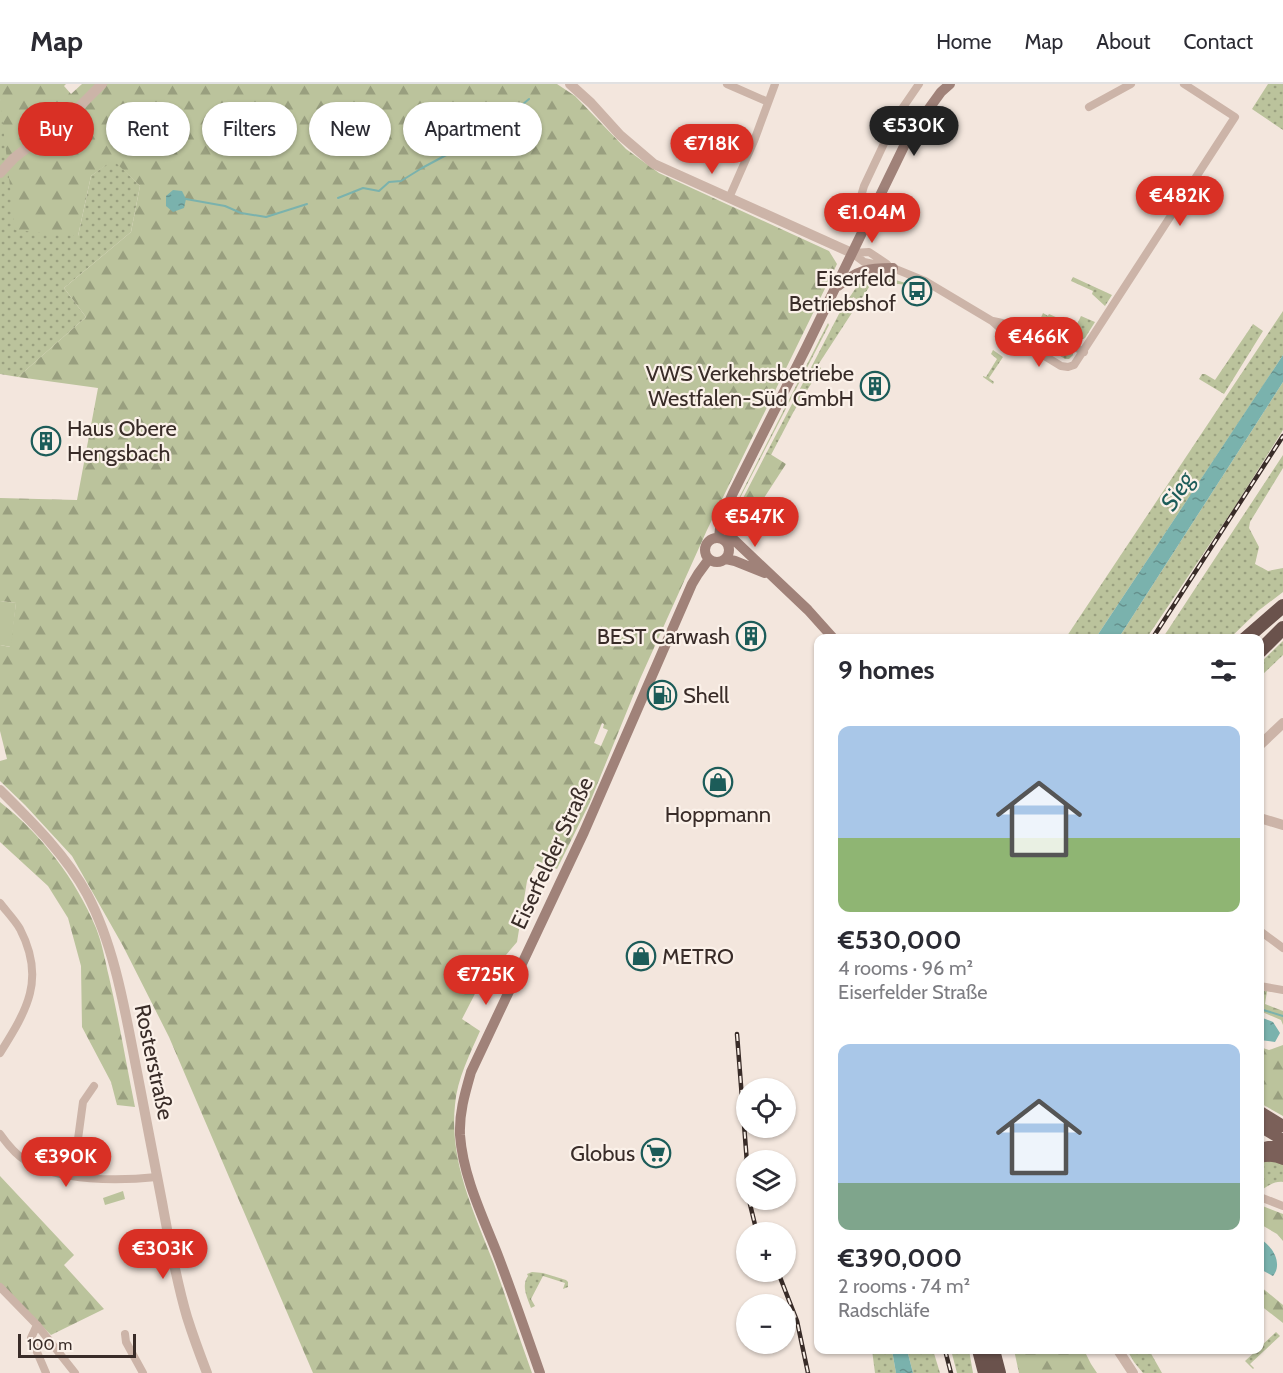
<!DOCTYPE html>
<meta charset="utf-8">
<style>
:root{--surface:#fff;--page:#f2f2f3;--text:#2b2b33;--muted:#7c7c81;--line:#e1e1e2;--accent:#d93025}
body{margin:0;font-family:Cabin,sans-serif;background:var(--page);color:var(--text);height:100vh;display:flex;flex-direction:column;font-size:22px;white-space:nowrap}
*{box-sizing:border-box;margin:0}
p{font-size:20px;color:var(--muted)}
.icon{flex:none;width:33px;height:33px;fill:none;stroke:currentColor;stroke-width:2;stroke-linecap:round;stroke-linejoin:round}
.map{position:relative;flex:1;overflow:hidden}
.side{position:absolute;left:814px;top:550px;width:450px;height:720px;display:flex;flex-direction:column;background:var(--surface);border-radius:12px;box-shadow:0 2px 4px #0004}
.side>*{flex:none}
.banner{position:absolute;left:18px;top:18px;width:570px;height:54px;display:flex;gap:12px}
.controls{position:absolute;left:736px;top:994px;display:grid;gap:12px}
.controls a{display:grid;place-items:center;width:60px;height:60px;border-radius:50%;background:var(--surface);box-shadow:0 2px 4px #0004;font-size:30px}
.scale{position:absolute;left:18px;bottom:15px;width:118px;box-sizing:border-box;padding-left:6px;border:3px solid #392c28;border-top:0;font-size:16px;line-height:21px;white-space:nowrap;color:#392c28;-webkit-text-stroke:4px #fbf1e9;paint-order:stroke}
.price{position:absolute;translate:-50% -51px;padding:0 14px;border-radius:21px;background:var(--accent);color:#fff;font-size:20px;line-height:39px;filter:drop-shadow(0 2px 3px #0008)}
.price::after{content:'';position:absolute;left:50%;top:36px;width:18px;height:14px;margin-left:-9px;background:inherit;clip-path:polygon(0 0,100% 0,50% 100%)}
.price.current{background:#222;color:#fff}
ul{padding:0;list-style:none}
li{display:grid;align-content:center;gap:12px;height:318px;padding:0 24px}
li span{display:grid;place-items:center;height:186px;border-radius:12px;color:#555}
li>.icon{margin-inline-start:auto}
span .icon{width:108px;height:108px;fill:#fffc;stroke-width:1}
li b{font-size:26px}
h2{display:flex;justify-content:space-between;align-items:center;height:72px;padding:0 24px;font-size:26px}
.tag{padding:0 21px;border-radius:27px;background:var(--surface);box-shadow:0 2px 4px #0004;font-size:21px;line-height:54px}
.tag.current{background:var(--accent);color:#fff}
header{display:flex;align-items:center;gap:36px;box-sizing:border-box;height:84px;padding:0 30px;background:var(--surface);border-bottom:2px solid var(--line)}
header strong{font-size:28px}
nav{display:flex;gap:33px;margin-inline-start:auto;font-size:21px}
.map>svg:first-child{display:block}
</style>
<header>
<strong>Map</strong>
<nav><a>Home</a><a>Map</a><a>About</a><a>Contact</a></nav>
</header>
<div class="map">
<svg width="1283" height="1289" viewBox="0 0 1283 1289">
<defs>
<pattern id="grass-dots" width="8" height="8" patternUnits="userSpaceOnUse" patternTransform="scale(1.5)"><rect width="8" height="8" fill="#bbc39c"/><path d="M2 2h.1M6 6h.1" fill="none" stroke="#999f7f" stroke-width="1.8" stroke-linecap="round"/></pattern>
<pattern id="forest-firs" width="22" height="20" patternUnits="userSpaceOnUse" patternTransform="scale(1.5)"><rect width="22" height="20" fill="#bbc39c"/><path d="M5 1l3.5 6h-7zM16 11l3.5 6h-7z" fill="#999f7f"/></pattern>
<pattern id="water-ripples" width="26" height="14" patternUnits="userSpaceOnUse" patternTransform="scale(1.5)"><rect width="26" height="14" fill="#7ab2ad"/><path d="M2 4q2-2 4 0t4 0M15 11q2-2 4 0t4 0" fill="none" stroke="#65918d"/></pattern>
</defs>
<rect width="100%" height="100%" fill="#f3e6dd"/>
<path fill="url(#grass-dots)" d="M1268,0H1283V46L1252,25Z
M0,15L78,152L91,92L113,75L140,102L131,148L64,204L86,233L18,293L0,290Z
M1073,193L1112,211L1105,222L1092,210L1093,207L1071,197Z
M870,194C886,193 902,197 917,203V207L907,201L873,197L860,217L853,213L851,217L857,221L818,281L821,284L794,327L771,371L767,368L840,228L857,202L864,196Z
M1283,227V271L1266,297L1095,555H1065Z
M1043,229L1048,232L1049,230L1076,242L1081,232L1095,238L1085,254L1080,256L1074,255L1052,244L1038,240Z
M828,239L829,241L739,416L732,433L733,426L739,414Z
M1253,240L1263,247L1224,310L1199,295L1202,290H1205L1215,296Z
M1003,243L1029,247L1031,250L1050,255L1053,254L1059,257L1051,259L1061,265L1069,263L1073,267V271L1069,275H1065L1044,262L1036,264L1028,259L1035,256L1026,251L1018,252Z
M993,266L1003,273L989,294L994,298L993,300L983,293V292L986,293L997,275L991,270Z
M1283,298V346L1234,424L1146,555H1118Z
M1283,371V384L1250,438L1249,444L1259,463L1255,480L1268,487L1283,484V508L1258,527L1229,555H1162Z
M1283,557V571L1260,593V579Z
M1265,1076L1283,1078V1098C1274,1097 1268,1102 1260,1107V1078Z
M532,1188L543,1189L566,1196L568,1198V1203L563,1205L565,1199L543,1192L531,1215L535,1222L531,1224C527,1213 521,1202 528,1192L527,1190Z
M1276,1248L1280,1252L1250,1280L1254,1284L1253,1285L1245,1277L1257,1266H1260V1263Z
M872,1266H892L896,1289H875Z
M907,1266H933L940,1289H913Z
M951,1266H969L973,1289H957Z
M1127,1266H1149L1162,1289H1143L1134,1278Z"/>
<path fill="url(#forest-firs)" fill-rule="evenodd" d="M0,0H66L64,2L71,10L82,0H557L575,12L626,65L659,89L829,167L837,180L707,446L640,595L590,718L557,785L538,777L527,797L517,858L478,904L462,935L480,947C470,970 457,995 455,1021C449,1077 474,1128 494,1180C507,1216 519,1253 532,1289H313L169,953L123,862L72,772L25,721L0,697V677L7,675L0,647V561L10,563L16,519L0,517V414L77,416L98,304L18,293L86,233L64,204L131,148L140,102L113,76L91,92L78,152L15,146L0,15ZM602,639L604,640L603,644L608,646L601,662L594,659Z
M767,368L786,380L760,420L739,445L736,432L741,418Z
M0,718C41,750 76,795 96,844C102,859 105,876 109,893C119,936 126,979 135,1023L117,1021L111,998L82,943L81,882L68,834L48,802L0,758Z
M1260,906L1267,907L1265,920L1283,927V941L1281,936L1260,927Z
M1283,961V1032L1260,1019V963L1269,966Z
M0,1092L74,1171L64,1181L104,1225L51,1251L0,1201Z
M1260,1121L1283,1130V1157L1277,1150L1260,1140Z
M1260,1202L1283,1221V1239L1260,1221Z
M1014,1266H1084L1091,1280L1097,1289H1019Z"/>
<path fill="#bbc39c" d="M0,517L16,519L11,563L0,561Z
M123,1107L125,1115L105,1121L103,1114Z"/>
<path fill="url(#water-ripples)" d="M173,106L182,107L186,115L184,124L173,128L166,122V112Z
M1283,271V298L1118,555H1095Z
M1260,933L1273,938L1280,949L1275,958L1260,956Z
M1260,1155C1273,1162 1283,1180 1273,1192L1260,1185Z
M892,1266H907L913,1289H896Z"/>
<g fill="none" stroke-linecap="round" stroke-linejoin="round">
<path stroke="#7ab2ad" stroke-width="2" d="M338,114L363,104L379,107L389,98L401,97L422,84L491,47L529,15
M186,115L225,122L241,129L266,133L307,120
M1260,925L1283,932"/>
<path stroke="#ccb4a8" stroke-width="8" d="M727,0L768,18
M1089,23L1131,0
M729,114L754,57L775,0
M871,130L862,125L859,119L864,102L897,32L919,0
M852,169L864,178L893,184L925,197L992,237L1002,246L1061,282L1068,283L1074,281L1235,33L1184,0
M852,169L869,168L887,180
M993,237L1049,249L1084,268
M0,819C6,827 15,836 20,845C46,895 27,926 0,969
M1260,847L1283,864
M1260,902L1283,906
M0,1050C7,1060 15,1070 26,1077C59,1098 120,1097 157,1093
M73,1092L83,1018L94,1002
M1260,1113L1283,1122
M0,1203L37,1241L75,1289
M37,1241L31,1254L46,1289
M125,1250L126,1258L143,1289"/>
<path stroke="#ccb4a8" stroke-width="10" d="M570,0L591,19L620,51L654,80L852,169
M0,89L14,74L79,23L102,0
M1260,661L1283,639
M0,706C32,738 65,770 87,810C116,865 126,933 138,993C146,1035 154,1076 162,1118C169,1156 176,1196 187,1233C193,1252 200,1271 207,1289
M1260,734L1283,741
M1118,1266L1133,1289"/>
<path stroke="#a08279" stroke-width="10" d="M838,202C858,186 867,184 893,184
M730,424C728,434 727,444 731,453L808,526L834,555
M719,453L721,436L733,409L806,264L909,52L941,8L950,0
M705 466a12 12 0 1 1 24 0a12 12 0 1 1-24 0Z
M726,475L735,477L765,489
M540,1289C526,1249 512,1208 497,1169C482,1131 463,1092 460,1051C459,1029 465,1009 471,988L584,748L692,500L698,490L709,475"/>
<path stroke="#7b6059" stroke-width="12" d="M1260,1028L1283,1042
M1260,1042L1283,1056
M1260,1065L1268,1063H1283
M1260,1073C1268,1071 1275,1071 1283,1075"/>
<path stroke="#6a524c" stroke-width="14" d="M1245,555L1283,522
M1260,567L1283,544
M979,1266L985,1289
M993,1266L999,1289"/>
<g stroke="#392c28" stroke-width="4.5">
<path id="rail" d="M1152,555L1283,352
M737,950L747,1079
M746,1076L747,1099
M749,1116L757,1149
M778,1188L797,1237L808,1289
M945,1266L951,1289"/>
</g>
<use href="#rail" stroke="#fbf1e9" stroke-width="2" stroke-dasharray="7" stroke-linecap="butt"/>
</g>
<defs>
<g id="bus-ring" transform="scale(1.5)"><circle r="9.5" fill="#fbf1e9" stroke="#1c5c59" stroke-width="1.5"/><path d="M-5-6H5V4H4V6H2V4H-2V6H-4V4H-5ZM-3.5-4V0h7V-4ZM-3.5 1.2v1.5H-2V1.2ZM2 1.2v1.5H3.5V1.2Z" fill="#1c5c59"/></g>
<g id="building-ring" transform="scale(1.5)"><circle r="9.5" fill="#fbf1e9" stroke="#1c5c59" stroke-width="1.5"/><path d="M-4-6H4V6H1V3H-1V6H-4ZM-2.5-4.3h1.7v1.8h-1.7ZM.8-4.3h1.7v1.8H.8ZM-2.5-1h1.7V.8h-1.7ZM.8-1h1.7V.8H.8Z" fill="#1c5c59"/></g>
<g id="fuel-ring" transform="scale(1.5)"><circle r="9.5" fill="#fbf1e9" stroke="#1c5c59" stroke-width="1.5"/><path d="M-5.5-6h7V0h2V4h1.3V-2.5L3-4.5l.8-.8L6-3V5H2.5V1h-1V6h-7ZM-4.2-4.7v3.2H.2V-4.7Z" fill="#1c5c59"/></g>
<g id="shop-ring" transform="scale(1.5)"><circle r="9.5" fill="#fbf1e9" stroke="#1c5c59" stroke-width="1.5"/><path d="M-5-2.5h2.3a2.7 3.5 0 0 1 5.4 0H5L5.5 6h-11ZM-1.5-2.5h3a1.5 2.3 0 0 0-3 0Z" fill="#1c5c59"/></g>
<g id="supermarket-ring" transform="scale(1.5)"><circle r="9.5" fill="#fbf1e9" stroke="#1c5c59" stroke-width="1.5"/><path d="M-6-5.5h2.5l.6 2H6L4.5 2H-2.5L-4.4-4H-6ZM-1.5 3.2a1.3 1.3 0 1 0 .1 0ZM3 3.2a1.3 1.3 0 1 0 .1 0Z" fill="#1c5c59"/></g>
</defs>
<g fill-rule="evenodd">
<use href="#bus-ring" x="917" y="207"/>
<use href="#building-ring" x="875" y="302"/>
<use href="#building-ring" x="46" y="357"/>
<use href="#building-ring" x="751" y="552"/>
<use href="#fuel-ring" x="662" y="611"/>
<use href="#shop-ring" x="718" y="698"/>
<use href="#shop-ring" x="641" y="872"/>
<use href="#supermarket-ring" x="656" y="1069"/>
</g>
<g text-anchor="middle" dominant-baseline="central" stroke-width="4.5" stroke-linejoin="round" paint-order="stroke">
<g font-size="22" fill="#392c28" stroke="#fbf1e9" text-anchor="end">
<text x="896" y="194">Eiserfeld<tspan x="896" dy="25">Betriebshof</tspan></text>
<text x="854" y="289">VWS Verkehrsbetriebe<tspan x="854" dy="25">Westfalen-Süd GmbH</tspan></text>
<text x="67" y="344" text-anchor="start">Haus Obere<tspan x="67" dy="25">Hengsbach</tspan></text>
<text x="730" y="552">BEST Carwash</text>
<text x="683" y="611" text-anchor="start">Shell</text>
<text x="718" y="730" text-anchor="middle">Hoppmann</text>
<text x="662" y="872" text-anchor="start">METRO</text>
<text x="635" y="1069">Globus</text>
</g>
<g font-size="22" fill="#392c28" stroke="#fbf1e9">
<text transform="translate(552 769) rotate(-65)">Eiserfelder Straße</text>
<text transform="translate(154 978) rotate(78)">Rosterstraße</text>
</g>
<g font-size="24" font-style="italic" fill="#1c5c59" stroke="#fbf1e9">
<text transform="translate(1177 407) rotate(-57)">Sieg</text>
</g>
</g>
</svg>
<div class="controls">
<a><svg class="icon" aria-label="locate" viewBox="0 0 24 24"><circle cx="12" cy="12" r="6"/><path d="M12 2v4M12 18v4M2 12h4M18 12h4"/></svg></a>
<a><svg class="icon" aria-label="layers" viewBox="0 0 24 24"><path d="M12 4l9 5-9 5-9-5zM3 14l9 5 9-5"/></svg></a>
<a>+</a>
<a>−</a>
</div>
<div class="scale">100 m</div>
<b class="price current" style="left:914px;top:73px">€530K</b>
<b class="price" style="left:712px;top:91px">€718K</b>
<b class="price" style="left:1180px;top:143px">€482K</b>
<b class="price" style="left:872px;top:160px">€1.04M</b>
<b class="price" style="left:1039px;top:284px">€466K</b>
<b class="price" style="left:755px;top:464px">€547K</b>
<b class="price" style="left:486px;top:922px">€725K</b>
<b class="price" style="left:66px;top:1104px">€390K</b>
<b class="price" style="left:163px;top:1196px">€303K</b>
<div class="banner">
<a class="tag current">Buy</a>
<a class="tag">Rent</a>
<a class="tag">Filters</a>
<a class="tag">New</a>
<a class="tag">Apartment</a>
</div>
<section class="side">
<h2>9 homes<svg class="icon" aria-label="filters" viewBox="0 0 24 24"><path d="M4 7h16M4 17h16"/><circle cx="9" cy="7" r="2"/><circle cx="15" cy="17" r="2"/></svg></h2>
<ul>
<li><span style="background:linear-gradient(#a9c7e8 60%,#8fb573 0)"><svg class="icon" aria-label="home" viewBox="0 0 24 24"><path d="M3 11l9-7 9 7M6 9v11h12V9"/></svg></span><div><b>€530,000</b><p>4 rooms · 96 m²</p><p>Eiserfelder Straße</p></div></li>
<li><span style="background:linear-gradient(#a9c7e8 75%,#7fa58c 0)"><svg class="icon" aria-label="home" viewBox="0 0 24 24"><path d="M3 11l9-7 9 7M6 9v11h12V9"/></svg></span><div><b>€390,000</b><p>2 rooms · 74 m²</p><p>Radschläfe</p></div></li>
</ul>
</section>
</div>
